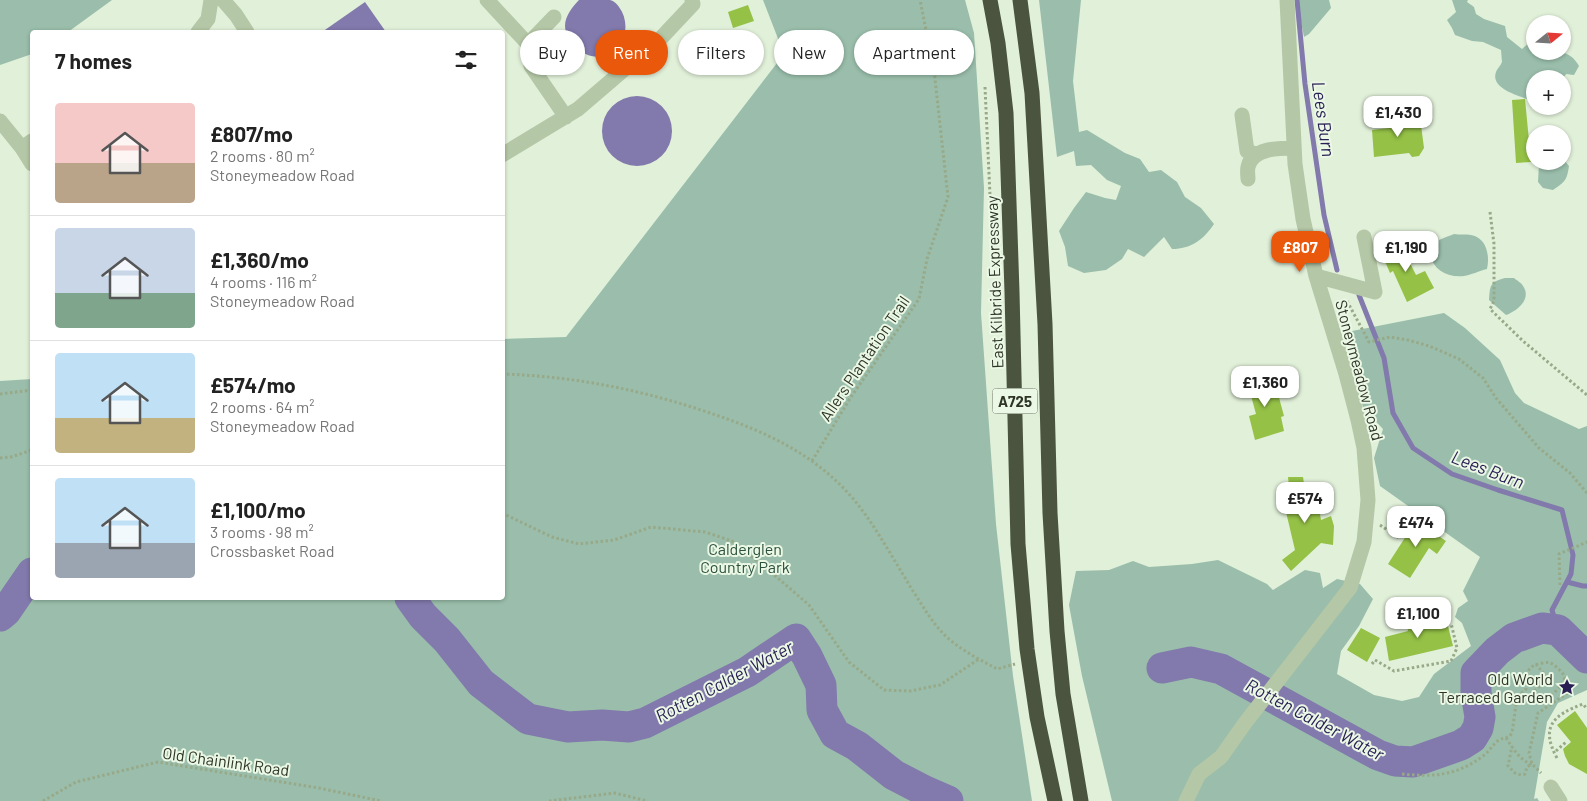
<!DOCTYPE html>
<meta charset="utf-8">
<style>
:root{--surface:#fff;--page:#f6f6f6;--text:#222;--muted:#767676;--line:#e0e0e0;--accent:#ea580c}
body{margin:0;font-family:Barlow,sans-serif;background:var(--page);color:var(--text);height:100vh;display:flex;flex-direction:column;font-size:19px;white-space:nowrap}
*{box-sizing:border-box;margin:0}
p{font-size:16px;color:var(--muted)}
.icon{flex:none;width:28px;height:28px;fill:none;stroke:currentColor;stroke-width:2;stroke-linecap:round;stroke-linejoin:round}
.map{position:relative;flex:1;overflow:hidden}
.side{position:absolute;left:30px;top:30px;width:475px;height:570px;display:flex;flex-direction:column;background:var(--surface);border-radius:5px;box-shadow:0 1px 4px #0004}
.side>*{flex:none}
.hud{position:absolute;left:520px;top:30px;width:475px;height:45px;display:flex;gap:10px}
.needle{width:32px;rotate:72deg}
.tools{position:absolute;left:1526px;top:15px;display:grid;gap:10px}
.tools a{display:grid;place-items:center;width:45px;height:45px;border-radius:50%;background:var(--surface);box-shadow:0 1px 4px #0004;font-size:25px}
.price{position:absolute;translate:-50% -42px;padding:0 11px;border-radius:10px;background:#fff;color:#222;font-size:16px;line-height:32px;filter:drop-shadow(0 1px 2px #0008)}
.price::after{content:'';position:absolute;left:50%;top:30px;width:15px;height:11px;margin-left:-8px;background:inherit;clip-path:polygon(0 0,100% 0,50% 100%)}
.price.on{background:var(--accent);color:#fff}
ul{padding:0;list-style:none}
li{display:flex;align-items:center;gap:15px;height:125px;padding:0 25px}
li+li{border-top:1px solid var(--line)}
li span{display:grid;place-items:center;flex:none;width:140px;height:100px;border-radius:5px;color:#555}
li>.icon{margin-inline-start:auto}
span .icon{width:60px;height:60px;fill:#fffc;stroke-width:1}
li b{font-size:21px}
h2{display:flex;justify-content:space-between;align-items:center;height:60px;padding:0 25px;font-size:21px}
.pill{padding:0 18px;border-radius:22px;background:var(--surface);box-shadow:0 1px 4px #0004;font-size:18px;line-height:45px}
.pill.on{background:var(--accent);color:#fff}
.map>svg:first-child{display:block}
</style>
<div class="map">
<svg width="1587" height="801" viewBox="0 0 1587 801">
<rect width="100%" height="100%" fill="#e1f0d9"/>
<path fill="#9abeab" d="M0,0H112L68,32H32V54L0,65Z
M763,0H965L974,33L984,188L981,313L996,524L1013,676L1032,801H0V381L32,379V598H502L503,339L566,337L784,54Z
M1039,0H1081L1073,81L1079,132L1087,130L1125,153L1140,159L1149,172L1161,170L1177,182L1185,197L1201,208L1214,224C1203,240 1191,249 1172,249L1164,237L1144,257L1128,249L1122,259L1106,270L1084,273L1068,266L1065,247L1059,231L1074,208L1086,192L1105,198L1116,200L1121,186L1107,180L1091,165L1076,166L1074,151L1057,157Z
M1297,0H1329L1331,8L1309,34L1304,37Z
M1452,0H1468L1467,2L1474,7L1476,14L1484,19L1505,26L1507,37L1522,49L1535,37V51C1553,51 1569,48 1579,66L1574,75L1566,74L1563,79H1535V101L1531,103L1529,100C1519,95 1490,89 1496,72C1497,69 1501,65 1502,62L1501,50L1483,42L1472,41L1455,35L1452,28L1447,20L1456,12Z
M1563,159L1569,166C1567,180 1565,182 1553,190L1543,188L1538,182L1539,163L1542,161H1562Z
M1454,234C1460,235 1466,234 1471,235C1487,238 1490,256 1487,269C1479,271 1471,275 1464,276C1445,278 1430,268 1429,248C1436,240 1444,238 1454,234Z
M1505,278H1514C1516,280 1522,283 1523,286C1532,299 1517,311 1506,315L1489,300C1490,285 1490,282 1505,278Z
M1444,313L1465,328L1500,360L1515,393L1524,403L1579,429L1587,426V690L1558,703L1547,722L1534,799L1537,798L1539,801H1112L1082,676L1069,605L1076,571L1109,570L1133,561L1149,567L1192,564L1218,560L1267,584L1273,590L1305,570L1320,573L1323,588L1337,579L1360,584L1373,599L1359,626L1341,651L1337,674L1374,695L1402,701L1419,697L1434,674L1471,646L1462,623L1455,617L1458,608L1468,601L1463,591L1480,557L1380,486L1374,458L1383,429L1363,408L1347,332Z"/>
<path fill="#8279ac" d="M579,0C589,0 601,0 610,0C614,1 617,4 619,7C631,23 626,48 606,55C588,62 566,45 565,26C565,16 573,6 579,0Z
M365,2L386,32H322Z
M602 131a35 35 0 1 1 70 0a35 35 0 1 1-70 0Z"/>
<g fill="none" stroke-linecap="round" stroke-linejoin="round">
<path stroke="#8279ac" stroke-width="5" d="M1297,0L1305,84L1324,215L1337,270
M1359,295L1384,358L1393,413L1413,448L1452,474L1498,490L1562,510L1573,555L1571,574L1552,610L1558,630
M1567,582L1583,586H1587
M0,599L9,606"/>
<path stroke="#8279ac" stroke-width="31" d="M410,598L423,616L447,640L481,683L528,719L568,727L602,725L629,727L645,723L747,672L796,639L807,656L821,685L822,710L835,734L857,746L894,775L925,791L948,801
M0,616L6,611L32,573
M1162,668L1191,662L1221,669L1378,755L1395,761L1413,762L1461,745L1472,738L1478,728L1480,717L1476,693V673L1497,651L1514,638L1542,628L1558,630L1587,658"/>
</g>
<path fill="#94c146" d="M748,5L754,21L733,28L728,12Z
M1525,99L1531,162L1516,163L1512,100Z
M1408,114L1409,126L1421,125L1424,148L1419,156L1412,157L1409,153L1374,157L1372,130L1389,128L1388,116Z
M1400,243L1416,275L1425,271L1434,288L1407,302L1393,271L1390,273L1381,252Z
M1270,375L1275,394H1278L1284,416L1281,417L1284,431L1255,440L1249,416L1256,414L1247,381Z
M1288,477H1303L1307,503L1318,502L1321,520L1331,516L1334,526L1333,545L1321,543L1291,571L1282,560L1295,550L1286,512L1288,511L1287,508L1291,507Z
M1417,519L1432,530L1431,531L1446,541L1437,554L1429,548L1410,578L1388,564Z
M1420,615L1424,628L1447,622L1453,646L1389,661L1385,637L1408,631L1405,618Z
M1361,628L1380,638L1367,662L1347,650Z
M1575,711L1587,728V774L1569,764L1565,756L1563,749L1571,742L1557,725Z"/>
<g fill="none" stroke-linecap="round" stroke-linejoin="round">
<path stroke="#97a988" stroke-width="3" stroke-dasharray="2.5 2.5" stroke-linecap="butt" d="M985,87L992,239
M1490,212L1494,244V301L1490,309L1523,341L1587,395
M1347,301L1369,342L1390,337L1408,340L1429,346L1459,359L1483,378L1496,398L1539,448L1570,473L1587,493
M502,374C569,376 632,388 695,408C763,430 822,454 865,514C882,538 897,565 913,591C924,608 934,626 949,639C964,652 981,660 997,669L1015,664
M0,394L32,390
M0,458L11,457L32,450
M812,461L851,397L919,299L927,259L948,197L934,70L920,0
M502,513L552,537L579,544L614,540L651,527L705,532L732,541L772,573L809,605L849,662L884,690L910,691L940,685L979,659
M1380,525L1399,538
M1560,585L1559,554L1587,542
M1372,664L1375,660L1394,671L1451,661L1457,648L1451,623
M1536,664L1548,679L1531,694L1538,700C1550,699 1561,688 1565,677
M1506,738C1513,748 1520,761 1532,764L1527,767L1525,774L1521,775L1515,773L1508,766L1512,746
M1556,751L1566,742
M1557,758C1540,727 1553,715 1583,704L1587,709
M1402,774C1434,777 1456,776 1483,756C1489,752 1493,744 1499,740C1505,737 1508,739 1512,733L1517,697L1526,689C1526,675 1526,665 1543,663C1547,662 1550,662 1554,665C1562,671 1569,681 1572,690L1538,713L1529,753L1532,764L1541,773
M43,801L76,782L158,762L319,788L381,801
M549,801L615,793L647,801"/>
<path stroke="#b4c7a6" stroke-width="15" d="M223,0L236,15L247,32
M487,0L528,44L531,66L566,117
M198,32L208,19L211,0
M528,44L554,17
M1242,115L1247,151L1256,154
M0,121L22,148
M32,141L22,148L32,164
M502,155L578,109L662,37L693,4L692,0
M1248,179C1248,176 1247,171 1248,167C1252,148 1279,148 1294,148
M1316,276L1375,292L1364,237
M1551,787L1560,801
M1186,801L1199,774L1221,757L1245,723L1350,588L1364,542L1368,500L1364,448L1358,420L1346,374L1316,276L1303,219L1295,164L1287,0"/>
<path stroke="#4b543e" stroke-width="15" d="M990,0L998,43L1006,113L1012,292L1018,544L1027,649L1037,717L1055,801
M1020,0L1032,93L1045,324L1050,513L1057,631L1063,694L1081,801"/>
</g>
<defs>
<g id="sight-bare" transform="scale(1.35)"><path d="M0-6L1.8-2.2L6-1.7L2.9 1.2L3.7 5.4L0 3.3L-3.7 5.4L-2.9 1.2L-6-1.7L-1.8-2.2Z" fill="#281e53" stroke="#ebf8e5" stroke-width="2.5" paint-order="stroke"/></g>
</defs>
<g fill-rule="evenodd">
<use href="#sight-bare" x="1567" y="687"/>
</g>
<g text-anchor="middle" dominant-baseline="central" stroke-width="4" stroke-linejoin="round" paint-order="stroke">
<rect fill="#ebf8e5" stroke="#676f5f" stroke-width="1" x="992.5" y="388.5" width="45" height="25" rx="4"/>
<g font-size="15" font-weight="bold" fill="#2e3426">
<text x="1015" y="401">A725</text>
</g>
<g font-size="16" fill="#2e3426" stroke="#ebf8e5">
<text transform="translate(994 282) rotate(-92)">East Kilbride Expressway</text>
<text transform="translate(864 358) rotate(-56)">Allers Plantation Trail</text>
<text transform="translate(1360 370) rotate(75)">Stoneymeadow Road</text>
<text transform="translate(226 761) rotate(8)">Old Chainlink Road</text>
</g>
<g font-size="16" fill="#2b513e" stroke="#ebf8e5">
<text x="745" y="548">Calderglen<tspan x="745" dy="18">Country Park</tspan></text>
</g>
<g font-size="16" fill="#2e3426" stroke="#ebf8e5" text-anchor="end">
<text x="1553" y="678">Old World<tspan x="1553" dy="18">Terraced Garden</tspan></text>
</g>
<g font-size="18" font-style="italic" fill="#281e53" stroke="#ebf8e5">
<text transform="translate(1324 119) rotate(82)">Lees Burn</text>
<text transform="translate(1488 469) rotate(21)">Lees Burn</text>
<text transform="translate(724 681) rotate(-28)">Rotten Calder Water</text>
<text transform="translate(1315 719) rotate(28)">Rotten Calder Water</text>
</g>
</g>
</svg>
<div class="tools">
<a><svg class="needle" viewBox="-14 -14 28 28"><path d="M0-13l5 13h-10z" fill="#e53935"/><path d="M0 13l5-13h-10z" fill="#767676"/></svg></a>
<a>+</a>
<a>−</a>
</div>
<b class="price" style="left:1398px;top:138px">£1,430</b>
<b class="price on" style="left:1300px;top:273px">£807</b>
<b class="price" style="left:1406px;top:273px">£1,190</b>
<b class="price" style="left:1265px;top:408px">£1,360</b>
<b class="price" style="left:1305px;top:524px">£574</b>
<b class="price" style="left:1416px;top:548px">£474</b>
<b class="price" style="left:1418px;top:639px">£1,100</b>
<div class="hud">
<a class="pill">Buy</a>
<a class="pill on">Rent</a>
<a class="pill">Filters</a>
<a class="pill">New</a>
<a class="pill">Apartment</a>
</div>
<section class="side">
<h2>7 homes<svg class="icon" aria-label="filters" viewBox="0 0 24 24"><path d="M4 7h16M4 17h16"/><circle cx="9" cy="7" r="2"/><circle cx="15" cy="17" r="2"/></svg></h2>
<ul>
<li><span style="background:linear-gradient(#f6c9c9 60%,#b9a48a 0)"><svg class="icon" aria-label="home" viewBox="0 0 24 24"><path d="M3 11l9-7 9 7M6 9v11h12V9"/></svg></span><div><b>£807/mo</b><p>2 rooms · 80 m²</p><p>Stoneymeadow Road</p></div></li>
<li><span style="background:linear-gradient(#c9d6e8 65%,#7fa58c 0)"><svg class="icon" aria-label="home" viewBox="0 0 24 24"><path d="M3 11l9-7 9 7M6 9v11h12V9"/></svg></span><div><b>£1,360/mo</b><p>4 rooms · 116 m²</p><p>Stoneymeadow Road</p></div></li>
<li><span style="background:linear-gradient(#bfe0f5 65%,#c2b280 0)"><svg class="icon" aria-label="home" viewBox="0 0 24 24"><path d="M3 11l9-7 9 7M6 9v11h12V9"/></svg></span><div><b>£574/mo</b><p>2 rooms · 64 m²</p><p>Stoneymeadow Road</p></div></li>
<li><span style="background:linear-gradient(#bfe0f5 65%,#9aa5b1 0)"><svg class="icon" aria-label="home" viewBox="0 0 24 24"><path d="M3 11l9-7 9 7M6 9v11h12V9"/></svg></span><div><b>£1,100/mo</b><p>3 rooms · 98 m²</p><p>Crossbasket Road</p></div></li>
</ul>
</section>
</div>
